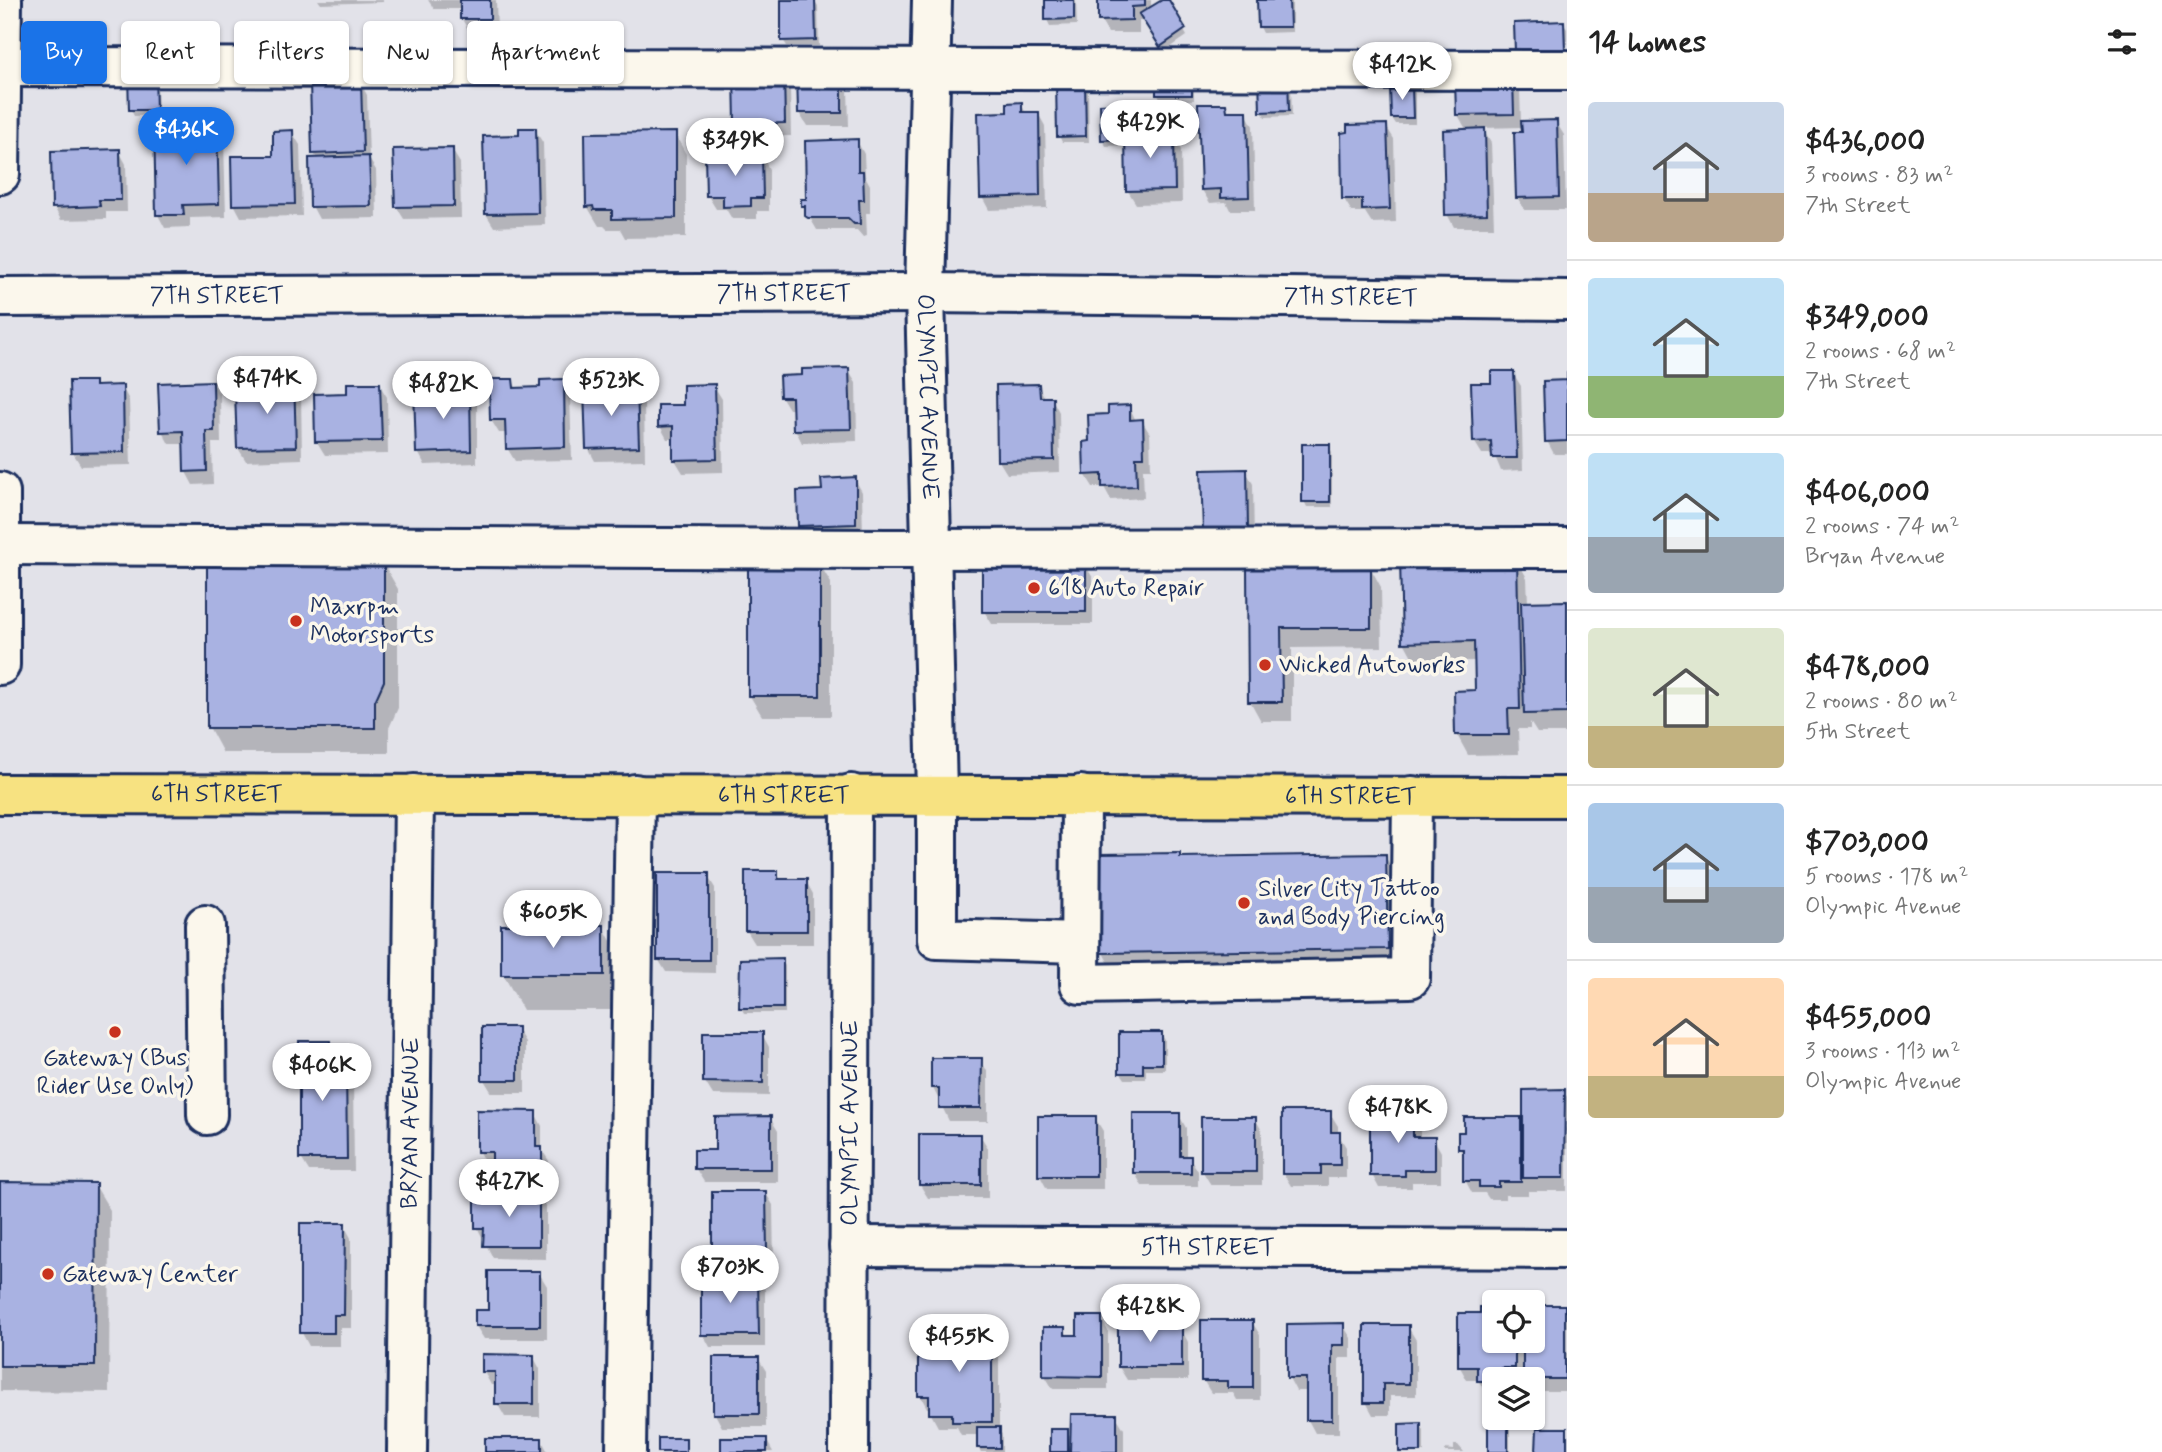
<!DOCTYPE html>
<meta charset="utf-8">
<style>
:root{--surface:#fff;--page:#f2f2f2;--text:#222;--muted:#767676;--line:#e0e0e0;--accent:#1a73e8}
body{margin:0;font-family:Mynerve,sans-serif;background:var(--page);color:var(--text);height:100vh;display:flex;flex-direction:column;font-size:26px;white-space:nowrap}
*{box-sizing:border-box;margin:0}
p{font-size:23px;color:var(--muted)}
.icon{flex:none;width:38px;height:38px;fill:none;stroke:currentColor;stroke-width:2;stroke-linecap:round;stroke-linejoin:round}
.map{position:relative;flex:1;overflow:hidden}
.drawer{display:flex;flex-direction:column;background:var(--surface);width:595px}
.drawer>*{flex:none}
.hud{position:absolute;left:21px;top:21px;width:665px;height:63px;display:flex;gap:14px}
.controls{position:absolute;left:1482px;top:1290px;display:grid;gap:14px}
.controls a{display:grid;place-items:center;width:63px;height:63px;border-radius:7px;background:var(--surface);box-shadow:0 2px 5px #0004;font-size:35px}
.price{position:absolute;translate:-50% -60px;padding:0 16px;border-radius:24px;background:#fff;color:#222;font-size:23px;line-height:46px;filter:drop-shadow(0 2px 4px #0008)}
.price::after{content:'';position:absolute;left:50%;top:42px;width:21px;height:16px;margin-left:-10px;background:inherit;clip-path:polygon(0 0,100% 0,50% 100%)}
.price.current{background:var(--accent);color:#fff}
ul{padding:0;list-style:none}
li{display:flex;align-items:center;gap:21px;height:175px;padding:0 21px}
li+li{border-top:2px solid var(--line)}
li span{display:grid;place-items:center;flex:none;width:196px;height:140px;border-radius:7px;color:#555}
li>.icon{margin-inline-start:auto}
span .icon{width:84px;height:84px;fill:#fffc;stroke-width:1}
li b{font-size:30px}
h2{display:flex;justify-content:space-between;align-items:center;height:84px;padding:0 21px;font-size:30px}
.chip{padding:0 24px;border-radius:7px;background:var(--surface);box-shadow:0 2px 5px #0004;font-size:24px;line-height:63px}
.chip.current{background:var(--accent);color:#fff}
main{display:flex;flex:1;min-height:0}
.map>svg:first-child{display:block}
</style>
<main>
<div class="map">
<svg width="1567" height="1452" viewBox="0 0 1567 1452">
<rect width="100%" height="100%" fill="#e2e2e9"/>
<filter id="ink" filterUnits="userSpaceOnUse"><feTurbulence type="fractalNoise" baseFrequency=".0143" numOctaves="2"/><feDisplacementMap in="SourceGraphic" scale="14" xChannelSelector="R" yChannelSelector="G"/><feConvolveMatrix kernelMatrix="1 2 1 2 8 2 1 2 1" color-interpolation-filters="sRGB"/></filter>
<g filter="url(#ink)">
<path fill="#0003" d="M318,0H383V2L321,4Z
M428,0H496L497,31L469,32L462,19V9H434Z
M782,0H814L818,6L819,46H787L783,40Z
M1046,0H1076L1077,25L1050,26L1047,20Z
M1099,0H1151V9L1167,0L1187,36L1164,52L1144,20H1139V33H1108L1100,20Z
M1259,0H1292V32L1263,33L1260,27Z
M1563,23L1567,29V56L1520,57Z
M799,74L848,87L849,126H807L799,113Z
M736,75L790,87L791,136L745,137L737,124Z
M1512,78L1520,91L1521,122H1556L1564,135L1566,210H1525L1517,197L1523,127L1482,128L1491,143L1494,227H1454L1447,214L1467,131L1458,115Z
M360,82L367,95L369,159L376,170L377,218L319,219L312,206L317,159L314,153Z
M1057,82L1088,88L1089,142H1062L1059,136Z
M1291,82L1292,116L1265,117L1262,111Z
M157,83L158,115L134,116L131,110Z
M1194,84V100H1161L1157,94Z
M1411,87L1415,93V124H1396L1392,118Z
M1021,104L1026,113H1038L1045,126L1047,208L989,210L982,197L1009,114Z
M1124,105L1128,116L1135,115L1138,121V136L1145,135L1163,124L1170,137H1173L1181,150L1182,203L1136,204L1128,191L1127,145L1106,146L1103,140Z
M1225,106L1229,113H1246L1253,126L1255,210H1230L1226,202L1210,203L1202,190Z
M1386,126L1394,139L1396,222L1372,223L1365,212H1352L1344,199L1349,134Z
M216,127L224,140L226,217L190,218V227L165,228L158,215Z
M535,130L543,143L545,225L494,227L486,214L521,137Z
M292,132L300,145L302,216L241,217L234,204L275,157Z
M675,134L686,154V237L625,238L620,229H607L604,226H599L587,206Z
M857,141L864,154L865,176L870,185V213H866L867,236L863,237L857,230H817L803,206Z
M452,150L460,163L461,218L404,219L396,206Z
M119,151L126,164L127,212H106V219L61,220L54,207Z
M761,155L769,169V211H757V219H732L726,209H716L708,196Z
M848,370L856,383L857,441L802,443L795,429L794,409H789L781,396Z
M1513,373L1521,386L1523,470L1501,471L1494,454H1482L1474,441L1492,384Z
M293,379L301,392L302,459L246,461L238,448L263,393L276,389Z
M512,380L517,389H542L563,381L570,394L572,460L515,461L507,448V433H499L491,420Z
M212,382L220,395L221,443H212L213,484L193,485L186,472L185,444H169L162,431Z
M1567,382V454H1554L1547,441Z
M94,383L97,388L122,387L129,400L131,465L81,466L73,453Z
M379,384L387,397L388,454L325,455L317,442L349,395Z
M714,386L722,399L723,472L683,473L675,460V439H667L660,426Z
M1038,386L1046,399H1052L1059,412L1060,472L1007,474L999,461Z
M636,390L644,403L645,460L595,461L588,448Z
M469,392L477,405V463L425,465L418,452Z
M1129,406L1136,421H1142L1150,434L1151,469H1143L1144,498L1111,500L1104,487H1093L1085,474L1091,443L1110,416Z
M1329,446L1332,452V507H1307L1304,501Z
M1246,471L1253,484L1254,542L1212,544Z
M855,479L862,492L863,537L807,538L800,525L824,492Z
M1516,558L1527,578L1528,603H1567V733H1537L1530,722V729H1518L1519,754L1468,755L1457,735L1477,692L1476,661L1415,662L1404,642Z
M383,563L398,589V708L389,728V753H223L209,727Z
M819,563L831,583V716H762L750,696Z
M1085,565L1093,578V624H992L984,611Z
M1370,567L1381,587L1382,647L1292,648V721H1261L1250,701L1248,569Z
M1179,855L1181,859L1385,856L1400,882L1402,974L1117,978L1103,953Z
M777,873L782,881H806L813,894V944H755L747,931Z
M707,875L715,888V973L666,972L658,959Z
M603,927L624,963V1010H523L503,974Z
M782,960L785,966V1013H744L741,1007Z
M517,1029L525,1042V1093H492L484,1080Z
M762,1034L769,1047V1096L713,1095L705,1082Z
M1161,1034L1165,1040V1070H1146V1079H1125L1121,1073Z
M330,1043L338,1056V1064H345L353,1077L354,1171H309L301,1158Z
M981,1060L988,1073V1121H949L933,1088Z
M1564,1091L1567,1097V1191H1528V1195H1505V1199H1489L1485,1193H1472L1465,1180V1157L1460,1149L1466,1134V1118H1524Z
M1412,1112L1420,1125V1139H1434L1441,1152V1182H1412V1188H1379L1372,1175Z
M535,1113L542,1126V1150L549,1161V1178H501L494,1165H486L479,1152Z
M1330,1113L1338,1126V1134L1346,1147V1178H1328V1186H1291L1283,1173Z
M1179,1115L1186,1128V1158H1190L1198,1171V1186H1142L1135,1173Z
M770,1118L778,1131V1182H704L696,1169L717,1152Z
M1095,1118L1103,1131V1189H1047L1040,1176Z
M1255,1118L1262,1131V1185H1211L1203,1172Z
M980,1135L988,1148V1198H928L920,1185Z
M0,1184L95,1185L110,1210L109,1392L0,1391Z
M765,1192L773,1205L774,1264H721L714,1251Z
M538,1193L546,1206V1259L493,1258L477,1227L492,1203Z
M344,1225L351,1238V1328H340V1346H309L302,1333Z
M539,1273L547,1286V1339H484L476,1326L489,1312Z
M757,1277L765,1290V1347H710L703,1334Z
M1533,1306H1564L1567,1311V1391H1533V1379H1525L1522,1373V1379H1494V1393H1486L1478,1380H1467L1460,1367L1482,1314V1309H1494V1340H1533Z
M1161,1316L1168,1329H1181L1188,1342V1380H1127L1119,1367L1143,1326Z
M1101,1318L1108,1331V1389H1053L1045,1376L1064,1329L1068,1336H1079Z
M1252,1322L1260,1335V1400H1237L1233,1393H1211L1203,1380Z
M1343,1325L1351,1338V1358H1339V1433H1315L1308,1420V1391H1296L1289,1378Z
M991,1326L999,1339V1428L1002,1435V1452H981L978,1448V1435H961L957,1427H938L931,1414V1408H927L920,1395L957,1334Z
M1408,1327L1416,1340V1396H1390V1415H1373L1366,1402Z
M533,1356L540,1369V1417H505L497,1403V1385H491L484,1372Z
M758,1358L766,1371V1427H722L715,1414Z
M1116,1416L1124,1429V1452H1052L1067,1431L1072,1439Z
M1507,1422L1510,1429V1452H1490Z
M1420,1425L1424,1431V1452H1401Z
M541,1439L548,1452H486Z
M766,1439L773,1452H723Z
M1454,1445H1458L1464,1452H1445V1449L1454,1450Z"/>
<path fill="#a9b2e2" stroke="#1b2f5e" stroke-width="2" d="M460,0H490V19H460Z
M781,0H815L816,40L781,41Z
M1045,0H1074V19L1045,20Z
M1098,0H1145V6L1132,7V20L1098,21Z
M1162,0H1169L1186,29L1160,47L1139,14Z
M1257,0H1289L1290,27H1258Z
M1564,21L1565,51L1515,52L1514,23Z
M784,72L785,123L735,124L734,73Z
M797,72H842V113H798Z
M1288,74L1289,111L1260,112L1259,75Z
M155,75L156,110H129L128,77Z
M1156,75L1192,76V95H1156Z
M1513,77L1514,114L1456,115L1455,78Z
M361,80L363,152L312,154L310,81Z
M1056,80H1085L1086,136L1057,137Z
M1390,86H1412L1413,118H1391Z
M1022,102V112H1039L1040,196L980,198L978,113L1007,112V103Z
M1125,103V114L1136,113V130H1125V139L1101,140L1100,104Z
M1198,104H1226L1227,111H1247L1249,197L1221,198V189L1201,190Z
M1557,120L1559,197L1516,198L1514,132H1522L1521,121Z
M1164,122V135H1174L1175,190L1126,191L1125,134H1143V123Z
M1387,124L1390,209L1362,210V199H1342L1341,133L1347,132V125Z
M217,125L219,204L183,205L184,215H156L154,126Z
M519,128H536L538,213L485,214L483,136L519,135Z
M1485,128L1487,214L1445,215L1443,130Z
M293,130L295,204L232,205L231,156H273V131Z
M676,132V218L612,219V210H594L593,206L586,207L585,133Z
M858,139V171H863L864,200H859L860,224H854L848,218H808L805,216V206H801V199H806L805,141Z
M453,148L454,206L395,207L393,149Z
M120,149L121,200H99L100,206L52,208L51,151Z
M762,154L763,198H751V206L723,207V196H706L705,155Z
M369,156L371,206L310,207L309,158Z
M849,368L851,429L793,430L792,397H780L779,376L802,375V369Z
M1491,371H1514L1517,458H1492L1491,441L1473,442L1471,383H1491Z
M1567,372V441L1545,442L1543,381L1567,380Z
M274,377H294L296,447L237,448L235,392H261V387H274Z
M489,379H513L514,388L540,387V380L564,379L565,447L506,449L505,420H490Z
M69,381H95V386L123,385L124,452L71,453Z
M213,381L214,431H206L207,471L184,472L183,431L160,432L158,383Z
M347,383H380L382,441L315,442L314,394L347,393Z
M715,384L717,459L673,460V426L658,427V405H683V385Z
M1039,384L1040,397H1053L1054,460L997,461L996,385Z
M637,388L639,447L586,449L584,389Z
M414,390H470L471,451L416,453Z
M1130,405V420L1143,419L1144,457H1136L1137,486L1102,487V474L1084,475L1083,442L1089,441L1088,415L1108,414V406Z
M1302,444H1330V502H1302Z
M1247,469L1248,530L1203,531L1201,470Z
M856,477V524L798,526L797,491L822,490L821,479Z
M1517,556L1520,709H1508L1509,735H1455L1454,691L1475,690L1474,641L1402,643L1400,559Z
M207,561L384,562V681L375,701V728H207Z
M748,562H820V696H748Z
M982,564H1086V612H982Z
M1371,565V628H1281L1282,702H1248L1247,567Z
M1567,601V713L1524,714L1521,602Z
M1180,853V857L1386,854L1388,949L1101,953L1100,854Z
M745,871H778V879H807V931H745Z
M657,873H709V960H657Z
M501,925H604V975H501Z
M783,958V1008H739L740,959Z
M482,1027H518V1080H482Z
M703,1032H763V1083L703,1082Z
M1119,1032H1162V1064H1143V1073H1119Z
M299,1041H331L332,1063L346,1062L347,1159H299Z
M931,1058H982L981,1108H939V1088H931Z
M1565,1089L1564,1178H1523V1090Z
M477,1110L536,1111V1147H542V1165H492V1152H477Z
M1370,1110H1413V1137H1435V1170H1405V1176H1370Z
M1282,1111H1331V1132H1340V1165H1321V1174H1282Z
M1133,1113H1180V1156H1191V1173H1133Z
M771,1116V1169H694V1150H715V1117Z
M1038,1116H1096V1176H1038Z
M1201,1117H1256V1172H1201Z
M1464,1117H1521V1182H1499V1187H1479V1181H1463V1149H1458V1132H1464Z
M919,1134H981V1185H919Z
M0,1182L96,1183L95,1366H0Z
M490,1191H539V1246H483L484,1228H475V1201H490Z
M712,1191H766L767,1252H712Z
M300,1223H345L344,1315H334V1333H300Z
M488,1271H540V1326H475V1310H488Z
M701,1275H758L759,1335H701Z
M1533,1305H1565V1379H1523V1340H1533Z
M1480,1307H1494V1340H1515V1368H1501V1379L1494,1381H1477V1367H1458V1313H1480Z
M1141,1314H1162V1327H1182V1367H1118V1324H1141Z
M1077,1316H1102V1377L1043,1376V1327H1065V1335H1077Z
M1201,1320H1253V1388H1228V1381H1201Z
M1344,1323V1345H1332V1420H1306V1378H1287V1324Z
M956,1324H992V1422H952V1414H929V1396H918V1357H930V1333H956Z
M1364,1325H1409V1384H1383V1403H1364Z
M482,1354L534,1355V1404H495V1372H482Z
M713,1357H759V1414H713Z
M1071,1414H1117V1452H1070Z
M1488,1420L1508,1421V1452H1488Z
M1421,1423V1452H1399V1424Z
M977,1427H1000V1448H977Z
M1537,1428H1567V1452H1536Z
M1050,1429H1068V1452H1050Z
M485,1438H542V1452H485Z
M658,1438H686V1452H658Z
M721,1438H767V1452H721Z"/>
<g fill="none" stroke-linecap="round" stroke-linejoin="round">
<g stroke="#1b2f5e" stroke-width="44">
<g id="minor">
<path id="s1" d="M932,0L925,293L937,794V939L1080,943"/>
<path d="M1,67L1567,70"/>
<path d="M0,174L2,0"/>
<path id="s2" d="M0,297L925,293L1567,300"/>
<path d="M0,492V665"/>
<path d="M1,545L890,549L1567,548"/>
<path d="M1081,795L1080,984L1410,978L1412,796"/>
<path d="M205,925L207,1115"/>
<path id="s3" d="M849,1246L1567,1249"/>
<path id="s4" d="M407,1452L414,794"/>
<path d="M626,1452L635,794"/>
<path id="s5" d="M849,1452L851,794"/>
</g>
</g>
<g stroke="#1b2f5e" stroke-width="44">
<g id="major">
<path id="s6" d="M0,794L1567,797"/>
</g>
</g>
<use href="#minor" stroke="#fbf7ec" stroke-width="38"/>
<use href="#major" stroke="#f7e281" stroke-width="38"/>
</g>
</g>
<g fill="#c8321e" stroke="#fbf7ec" stroke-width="2.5">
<circle cx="1034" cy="588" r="7"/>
<circle cx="296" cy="621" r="7"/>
<circle cx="1265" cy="665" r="7"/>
<circle cx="1244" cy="903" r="7"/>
<circle cx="115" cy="1032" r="7"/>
<circle cx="48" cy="1274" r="7"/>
</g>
<g text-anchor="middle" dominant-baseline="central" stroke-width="7" stroke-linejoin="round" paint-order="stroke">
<g font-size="24" fill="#1b2f5e" stroke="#fbf7ec">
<text stroke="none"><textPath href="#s2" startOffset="784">7TH STREET</textPath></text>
<text stroke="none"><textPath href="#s2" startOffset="217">7TH STREET</textPath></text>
<text stroke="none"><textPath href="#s2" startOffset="1351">7TH STREET</textPath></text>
<text stroke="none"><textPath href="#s1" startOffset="397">OLYMPIC AVENUE</textPath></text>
<text stroke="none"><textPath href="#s6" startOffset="217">6TH STREET</textPath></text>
<text stroke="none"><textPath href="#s6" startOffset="784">6TH STREET</textPath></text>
<text stroke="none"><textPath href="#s6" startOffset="1351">6TH STREET</textPath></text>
<text stroke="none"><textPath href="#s4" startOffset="329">BRYAN AVENUE</textPath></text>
<text stroke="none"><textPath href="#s5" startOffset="329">OLYMPIC AVENUE</textPath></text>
<text stroke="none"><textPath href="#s3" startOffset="359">5TH STREET</textPath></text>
</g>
<g font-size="24" fill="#1b2f5e" stroke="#fbf7ec" text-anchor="start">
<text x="1048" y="588">618 Auto Repair</text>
<text x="310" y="607">Maxrpm<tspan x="310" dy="28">Motorsports</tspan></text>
<text x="1279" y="665">Wicked Autoworks</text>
<text x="1258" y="889">Silver City Tattoo<tspan x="1258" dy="28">and Body Piercing</tspan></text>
<text x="115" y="1058" text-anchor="middle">Gateway (Bus<tspan x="115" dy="28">Rider Use Only)</tspan></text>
<text x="62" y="1274">Gateway Center</text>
</g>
</g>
</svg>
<div class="controls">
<a><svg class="icon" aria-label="locate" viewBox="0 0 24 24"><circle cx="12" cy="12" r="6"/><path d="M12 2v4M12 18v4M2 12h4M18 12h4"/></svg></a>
<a><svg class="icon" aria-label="layers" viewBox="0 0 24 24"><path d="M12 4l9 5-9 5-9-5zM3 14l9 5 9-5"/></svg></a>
</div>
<b class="price" style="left:1402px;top:102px">$412K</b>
<b class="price" style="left:1150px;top:160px">$429K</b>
<b class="price current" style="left:186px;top:167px">$436K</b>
<b class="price" style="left:735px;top:178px">$349K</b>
<b class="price" style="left:267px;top:416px">$474K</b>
<b class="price" style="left:611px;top:418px">$523K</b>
<b class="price" style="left:443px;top:421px">$482K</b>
<b class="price" style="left:553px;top:950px">$605K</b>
<b class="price" style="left:322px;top:1103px">$406K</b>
<b class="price" style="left:1398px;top:1145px">$478K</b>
<b class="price" style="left:509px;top:1219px">$427K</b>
<b class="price" style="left:730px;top:1305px">$703K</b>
<b class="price" style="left:1150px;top:1344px">$428K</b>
<b class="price" style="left:959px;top:1374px">$455K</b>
<div class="hud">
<a class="chip current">Buy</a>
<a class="chip">Rent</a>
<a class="chip">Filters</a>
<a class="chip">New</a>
<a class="chip">Apartment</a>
</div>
</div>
<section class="drawer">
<h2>14 homes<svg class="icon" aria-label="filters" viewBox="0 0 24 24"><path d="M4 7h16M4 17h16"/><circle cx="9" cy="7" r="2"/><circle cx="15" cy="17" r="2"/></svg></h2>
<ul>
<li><span style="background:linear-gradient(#c9d6e8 65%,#b9a48a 0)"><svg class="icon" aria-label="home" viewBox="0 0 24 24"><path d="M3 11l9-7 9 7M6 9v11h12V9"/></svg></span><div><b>$436,000</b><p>3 rooms · 83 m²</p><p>7th Street</p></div></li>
<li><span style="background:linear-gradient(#bfe0f5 70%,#8fb573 0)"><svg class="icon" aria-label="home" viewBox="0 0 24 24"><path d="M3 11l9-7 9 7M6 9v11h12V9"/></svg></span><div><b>$349,000</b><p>2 rooms · 68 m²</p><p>7th Street</p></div></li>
<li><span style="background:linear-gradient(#bfe0f5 60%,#9aa5b1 0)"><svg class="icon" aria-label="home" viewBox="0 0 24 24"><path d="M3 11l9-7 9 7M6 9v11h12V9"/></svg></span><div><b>$406,000</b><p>2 rooms · 74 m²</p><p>Bryan Avenue</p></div></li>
<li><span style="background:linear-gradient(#dfe7d0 70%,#c2b280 0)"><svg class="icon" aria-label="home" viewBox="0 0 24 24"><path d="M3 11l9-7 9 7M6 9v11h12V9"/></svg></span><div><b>$478,000</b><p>2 rooms · 80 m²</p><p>5th Street</p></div></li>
<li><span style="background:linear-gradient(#a9c7e8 60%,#9aa5b1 0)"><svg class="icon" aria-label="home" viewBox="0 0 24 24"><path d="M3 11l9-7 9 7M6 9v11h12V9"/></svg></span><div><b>$703,000</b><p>5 rooms · 178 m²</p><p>Olympic Avenue</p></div></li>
<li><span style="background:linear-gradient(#ffd9b3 70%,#c2b280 0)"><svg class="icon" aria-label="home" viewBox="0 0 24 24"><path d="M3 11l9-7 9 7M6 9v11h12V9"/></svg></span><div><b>$455,000</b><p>3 rooms · 113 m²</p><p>Olympic Avenue</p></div></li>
</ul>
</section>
</main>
